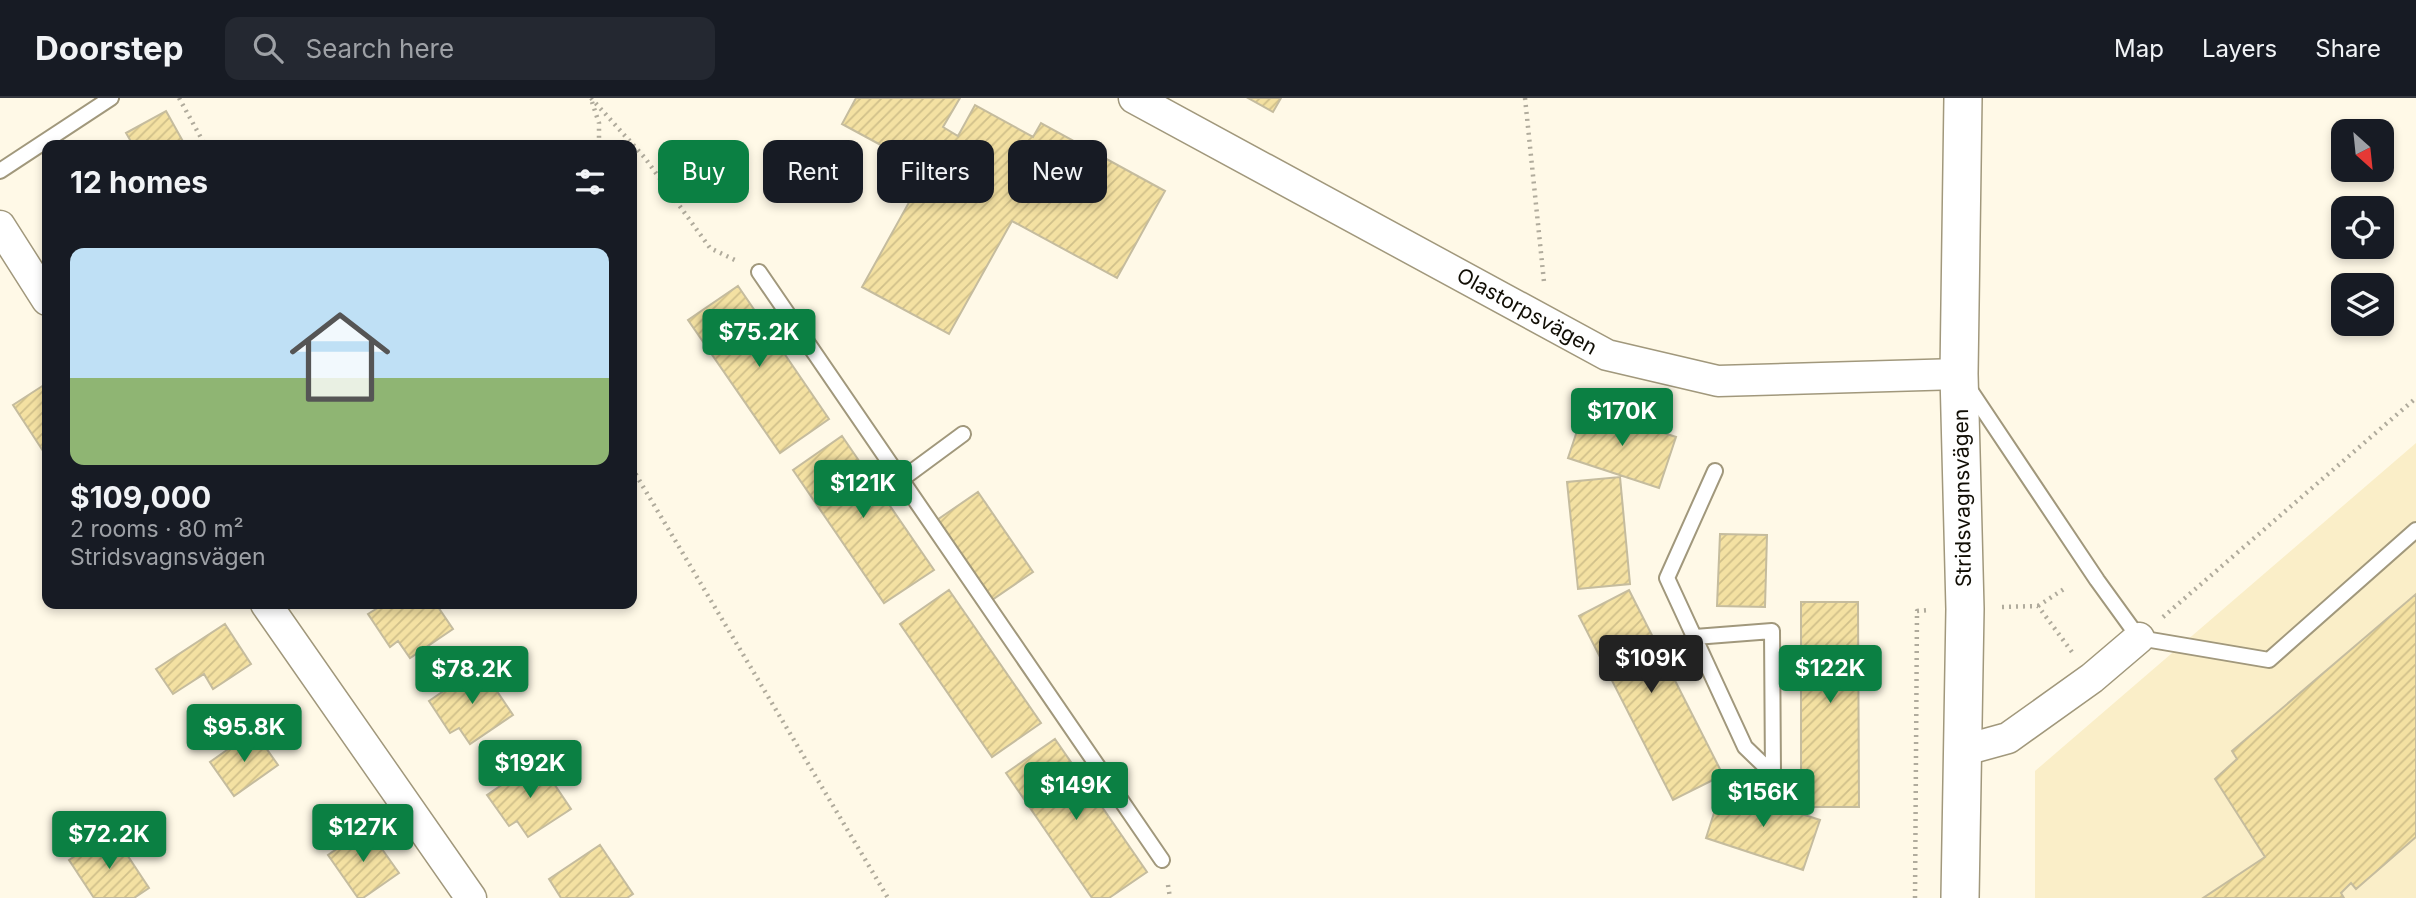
<!DOCTYPE html>
<meta charset="utf-8">
<style>
:root{--surface:#171b24;--page:#242831;--text:#f1f3f6;--muted:#9ea1a6;--line:#363941;--accent:#0b8043}
body{margin:0;font-family:Inter,sans-serif;background:var(--page);color:var(--text);height:100vh;display:flex;flex-direction:column;font-size:26px;white-space:nowrap}
*{box-sizing:border-box;margin:0}
p{font-size:23px;color:var(--muted)}
.icon{flex:none;width:38px;height:38px;fill:none;stroke:currentColor;stroke-width:2;stroke-linecap:round;stroke-linejoin:round}
.map{position:relative;flex:1;overflow:hidden}
.side{position:absolute;left:42px;top:42px;width:595px;height:469px;display:flex;flex-direction:column;background:var(--surface);border-radius:14px;box-shadow:0 4px 10px #0003}
.side>*{flex:none}
.top-card{position:absolute;left:658px;top:42px;width:665px;height:63px;display:flex;gap:14px}
.needle{width:46px;rotate:153deg}
.fabs{position:absolute;left:2331px;top:21px;display:grid;gap:14px}
.fabs a{display:grid;place-items:center;width:63px;height:63px;border-radius:14px;background:var(--surface);box-shadow:0 4px 10px #0003;font-size:35px}
.price{position:absolute;translate:-50% -60px;padding:0 16px;border-radius:7px;background:var(--accent);color:#fff;font-size:23px;line-height:46px;filter:drop-shadow(0 2px 4px #0008)}
.price::after{content:'';position:absolute;left:50%;top:42px;width:21px;height:16px;margin-left:-10px;background:inherit;clip-path:polygon(0 0,100% 0,50% 100%)}
.price.selected{background:#222;color:#fff}
ul{padding:0;list-style:none}
li{display:grid;align-content:center;gap:14px;height:371px;padding:0 28px}
li span{display:grid;place-items:center;height:217px;border-radius:14px;color:#555}
li>.icon{margin-inline-start:auto}
span .icon{width:126px;height:126px;fill:#fffc;stroke-width:1}
li b{font-size:30px}
h2{display:flex;justify-content:space-between;align-items:center;height:84px;padding:0 28px;font-size:30px}
.chip{padding:0 24px;border-radius:14px;background:var(--surface);box-shadow:0 4px 10px #0003;font-size:24px;line-height:63px}
.chip.selected{background:var(--accent);color:#fff}
header{display:flex;align-items:center;gap:42px;box-sizing:border-box;height:98px;padding:0 35px;background:var(--surface);border-bottom:2px solid var(--line)}
header strong{font-size:33px}
nav{display:flex;gap:38px;margin-inline-start:auto;font-size:24px}
.search{width:490px;height:63px;background:var(--page);display:flex;align-items:center;gap:18px;box-sizing:border-box;padding:0 24px;border-radius:14px;color:var(--muted);font-size:26px}
.map>svg:first-child{display:block}
</style>
<header>
<strong>Doorstep</strong>
<div class="search"><svg class="icon" aria-label="search" viewBox="0 0 24 24"><circle cx="10" cy="10" r="6"/><path d="M15 15l6 6"/></svg>Search here</div>
<nav><a>Map</a><a>Layers</a><a>Share</a></nav>
</header>
<div class="map">
<svg width="2416" height="800" viewBox="0 0 2416 800">
<defs>
<pattern id="building-hatch" width="6" height="6" patternUnits="userSpaceOnUse" patternTransform="scale(1.75)"><rect width="6" height="6" fill="#f4e1a2"/><path d="M-1 1l2-2M0 6l6-6M5 7l2-2" fill="none" stroke="#d0c08a"/></pattern>
</defs>
<rect width="100%" height="100%" fill="#fff9e7"/>
<path fill="#faeec8" d="M2416,345V800H2035V673Z"/>
<path fill="url(#building-hatch)" stroke="#c5bc9e" stroke-width="2" d="M856,0H960L943,29L958,38L975,7L1033,39L1041,25L1165,93L1117,180L1012,123L949,236L862,189L927,72L842,26Z
M1248,0H1281L1273,14Z
M166,13L185,47H133L126,35Z
M738,188L829,321L780,355L688,222Z
M47,285V355L45,356L13,307Z
M1585,309L1676,339L1659,390L1568,360Z
M842,338L934,472L884,505L793,372Z
M1620,379L1630,486L1578,491L1567,384Z
M978,394L1033,474L989,504L934,424Z
M1720,436L1767,437L1765,509L1717,508Z
M949,492L1041,625L992,659L900,526Z
M1629,492L1723,677L1673,702L1579,518Z
M2416,496V739L2356,791L2351,785L2341,795L2344,800H2203L2265,759L2215,681L2237,661L2232,653Z
M1801,504H1858L1859,709H1801Z
M384,506H436L453,531L410,560L398,543L390,549L368,516Z
M225,526L251,566L213,591L204,576L173,596L156,571Z
M480,568L513,617L470,646L459,630L450,635L429,603Z
M254,633L278,667L234,698L210,664Z
M1055,641L1147,774L1109,800H1092L1006,675Z
M538,662L571,711L528,739L517,723L509,728L487,697Z
M1722,690L1820,722L1803,772L1706,740Z
M367,730L399,775L363,800H358L328,757Z
M112,734L149,790L134,800H94L69,762Z
M600,747L633,796L627,800H561L549,781Z"/>
<g fill="none" stroke-linecap="round" stroke-linejoin="round">
<g stroke="#a1987c" stroke-width="18">
<path id="service" d="M0,73L111,0
M759,174L1162,762
M1968,289L2097,482L2139,540L2269,562L2416,432
M902,381L963,336
M1695,539L1772,533L1773,676L1745,649L1667,480L1715,373"/>
</g>
<g stroke="#a1987c" stroke-width="33">
<path id="minor" d="M1134,0L1607,257L1718,283L1959,276
M0,128L47,202
M266,506L471,800
M1961,653L2008,640L2092,580L2139,540"/>
</g>
<g stroke="#a1987c" stroke-width="40">
<path id="tertiary" d="M1960,800L1965,511L1959,276L1963,0"/>
</g>
<path stroke="#b0ab9c" stroke-width="4.5" stroke-dasharray="2 5" stroke-linecap="butt" d="M179,0L205,47
M591,0L645,60L710,150L739,164
M1525,0L1544,184
M592,4L599,25V47
M632,370L888,800
M2038,508L2067,489
M2002,509L2038,508L2072,554
M2163,519L2416,300
M1168,787L1170,800
M1915,800L1917,513L1930,512"/>
<use href="#service" stroke="#fff" stroke-width="14"/>
<use href="#minor" stroke="#fff" stroke-width="30"/>
<use href="#tertiary" stroke="#fff" stroke-width="37"/>
</g>
<g text-anchor="middle" dominant-baseline="central" stroke-width="5" stroke-linejoin="round" paint-order="stroke">
<g font-size="21" fill="#110e05" stroke="#fff">
<text transform="translate(1527 213) rotate(29)">Olastorpsvägen</text>
<text transform="translate(1962 400) rotate(-91)">Stridsvagnsvägen</text>
</g>
</g>
</svg>
<div class="fabs">
<a><svg class="needle" viewBox="-14 -14 28 28"><path d="M0-13l5 13h-10z" fill="#e53935"/><path d="M0 13l5-13h-10z" fill="#9ea1a6"/></svg></a>
<a><svg class="icon" aria-label="locate" viewBox="0 0 24 24"><circle cx="12" cy="12" r="6"/><path d="M12 2v4M12 18v4M2 12h4M18 12h4"/></svg></a>
<a><svg class="icon" aria-label="layers" viewBox="0 0 24 24"><path d="M12 4l9 5-9 5-9-5zM3 14l9 5 9-5"/></svg></a>
</div>
<b class="price" style="left:759px;top:271px">$75.2K</b>
<b class="price" style="left:1622px;top:350px">$170K</b>
<b class="price" style="left:863px;top:422px">$121K</b>
<b class="price selected" style="left:1651px;top:597px">$109K</b>
<b class="price" style="left:1830px;top:607px">$122K</b>
<b class="price" style="left:472px;top:608px">$78.2K</b>
<b class="price" style="left:244px;top:666px">$95.8K</b>
<b class="price" style="left:530px;top:702px">$192K</b>
<b class="price" style="left:1076px;top:724px">$149K</b>
<b class="price" style="left:1763px;top:731px">$156K</b>
<b class="price" style="left:363px;top:766px">$127K</b>
<b class="price" style="left:109px;top:773px">$72.2K</b>
<div class="top-card">
<a class="chip selected">Buy</a>
<a class="chip">Rent</a>
<a class="chip">Filters</a>
<a class="chip">New</a>
</div>
<section class="side">
<h2>12 homes<svg class="icon" aria-label="filters" viewBox="0 0 24 24"><path d="M4 7h16M4 17h16"/><circle cx="9" cy="7" r="2"/><circle cx="15" cy="17" r="2"/></svg></h2>
<ul>
<li><span style="background:linear-gradient(#bfe0f5 60%,#8fb573 0)"><svg class="icon" aria-label="home" viewBox="0 0 24 24"><path d="M3 11l9-7 9 7M6 9v11h12V9"/></svg></span><div><b>$109,000</b><p>2 rooms · 80 m²</p><p>Stridsvagnsvägen</p></div></li>
</ul>
</section>
</div>
